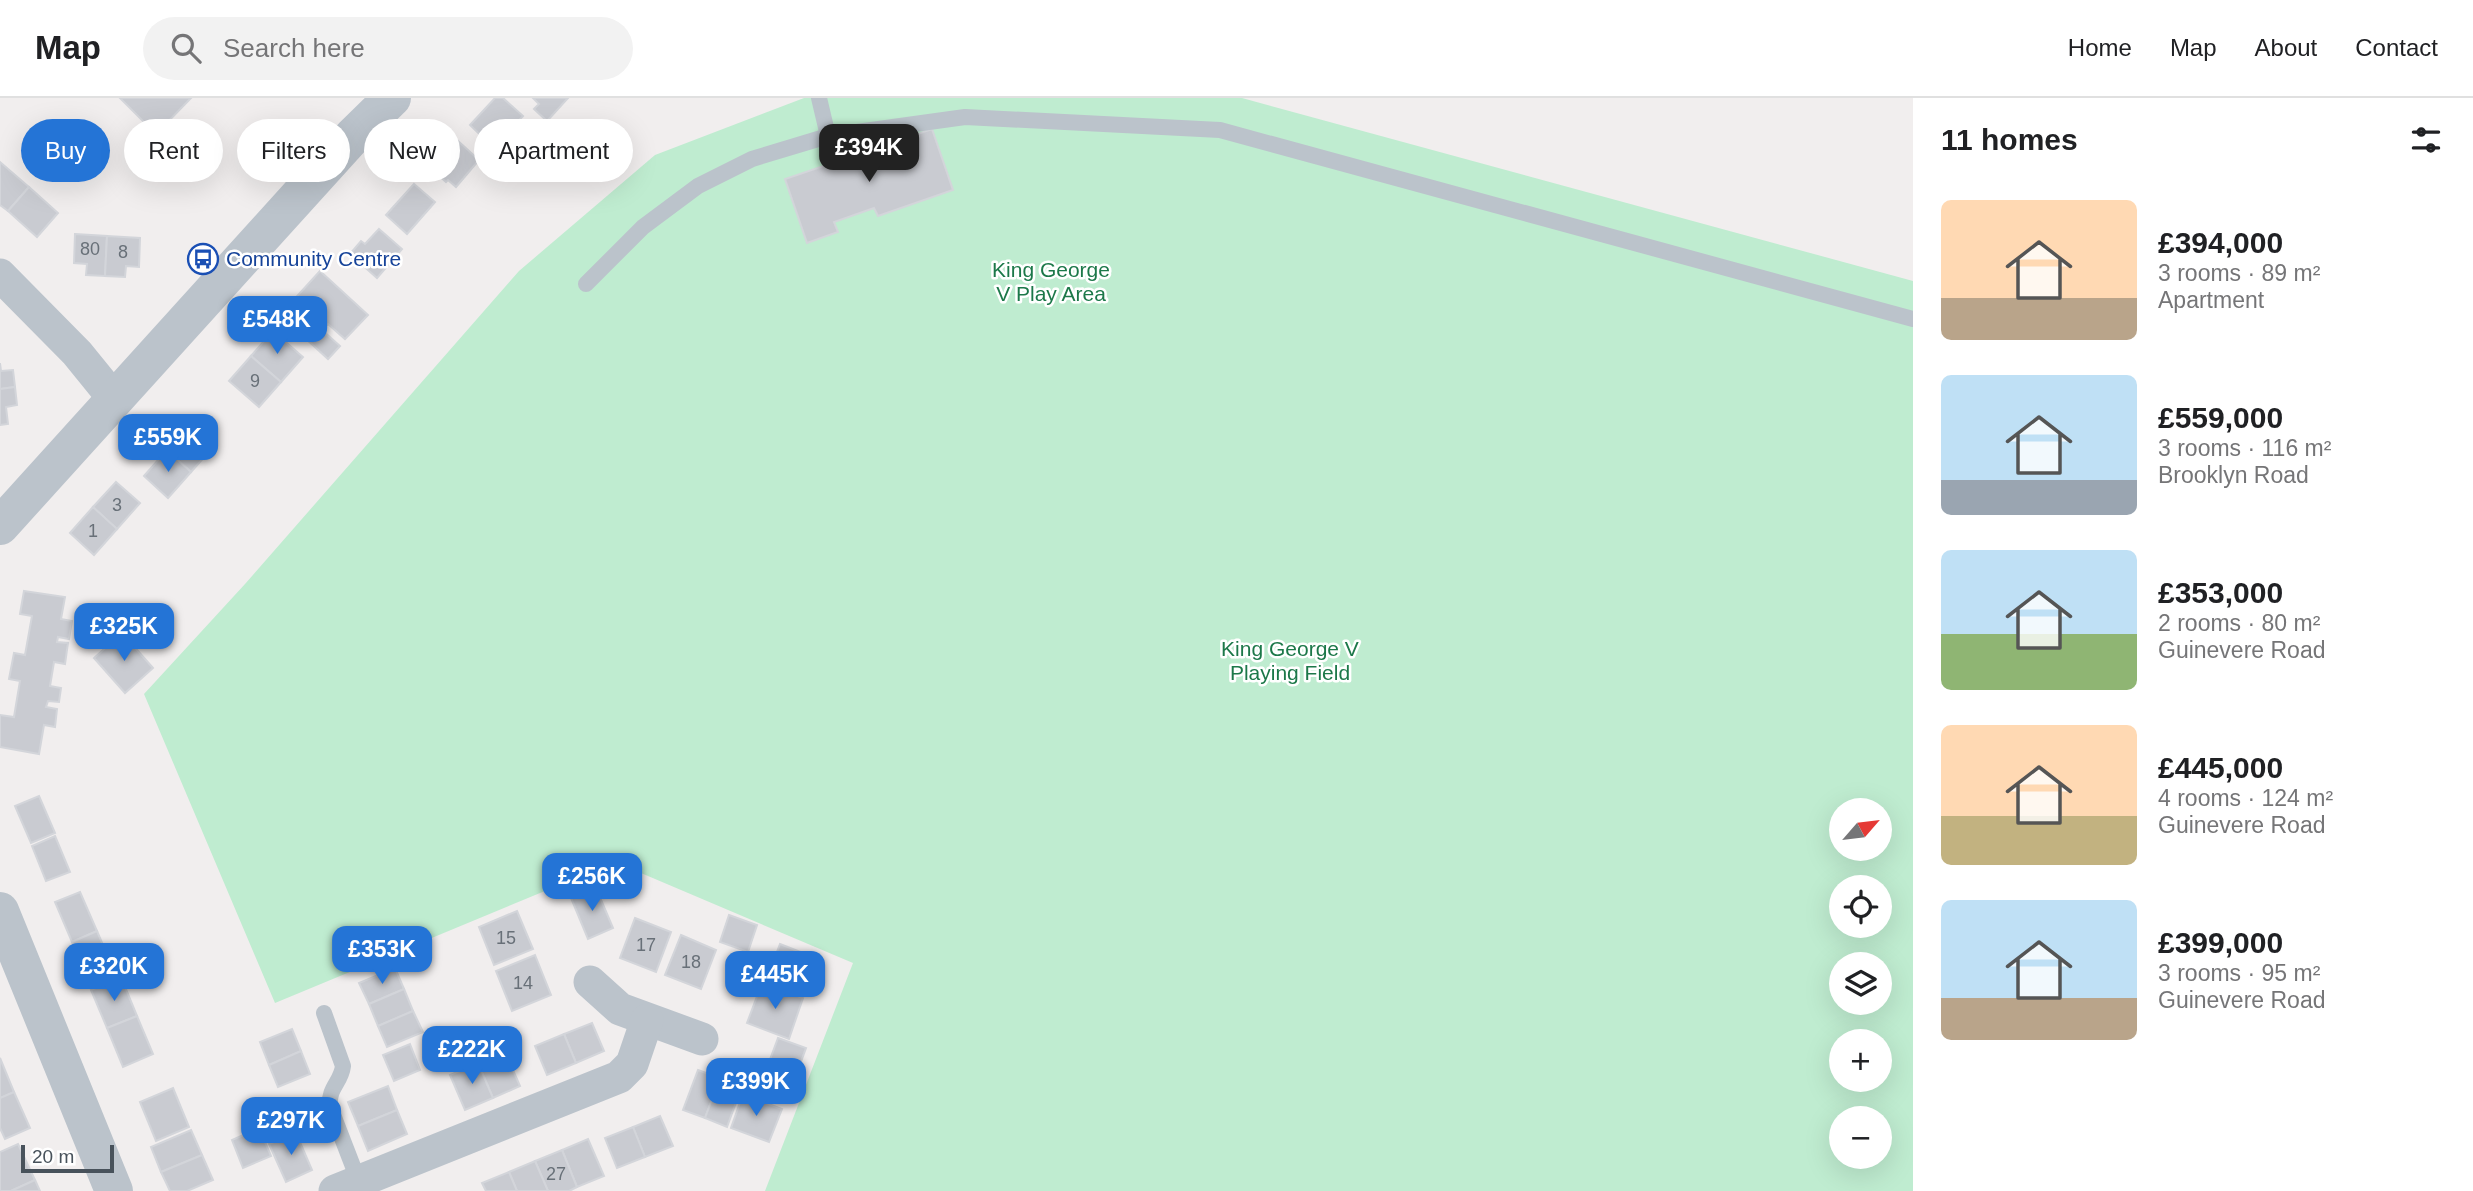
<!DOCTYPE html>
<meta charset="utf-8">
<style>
:root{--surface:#fff;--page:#f2f2f2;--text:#202124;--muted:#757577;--line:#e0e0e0;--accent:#2474d6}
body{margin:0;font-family:Helvetica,sans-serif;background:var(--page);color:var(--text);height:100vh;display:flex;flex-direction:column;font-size:26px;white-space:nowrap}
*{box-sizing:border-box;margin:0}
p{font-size:23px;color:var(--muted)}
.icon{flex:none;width:38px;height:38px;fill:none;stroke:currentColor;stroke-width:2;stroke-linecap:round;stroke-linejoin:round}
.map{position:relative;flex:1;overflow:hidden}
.side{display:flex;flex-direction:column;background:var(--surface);width:560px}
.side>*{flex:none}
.hud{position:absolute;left:21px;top:21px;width:665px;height:63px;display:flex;gap:14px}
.needle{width:46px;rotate:62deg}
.buttons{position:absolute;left:1829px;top:700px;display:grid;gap:14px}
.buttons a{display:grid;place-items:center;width:63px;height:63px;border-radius:50%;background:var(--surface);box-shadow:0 7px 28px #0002;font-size:35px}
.scale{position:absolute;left:21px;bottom:18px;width:93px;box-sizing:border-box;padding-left:7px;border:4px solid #48525b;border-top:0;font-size:19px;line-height:24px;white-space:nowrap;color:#48525b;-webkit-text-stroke:5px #fff;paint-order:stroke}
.price{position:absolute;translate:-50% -60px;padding:0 16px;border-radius:14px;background:var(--accent);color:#fff;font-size:23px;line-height:46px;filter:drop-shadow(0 2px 4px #0008)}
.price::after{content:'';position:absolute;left:50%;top:42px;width:21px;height:16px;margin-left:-10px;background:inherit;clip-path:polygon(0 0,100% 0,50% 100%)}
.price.selected{background:#222;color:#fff}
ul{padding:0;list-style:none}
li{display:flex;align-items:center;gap:21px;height:175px;padding:0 28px}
li span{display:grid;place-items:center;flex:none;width:196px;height:140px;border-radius:10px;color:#555}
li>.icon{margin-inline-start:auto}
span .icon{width:84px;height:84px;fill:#fffc;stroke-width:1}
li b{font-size:30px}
h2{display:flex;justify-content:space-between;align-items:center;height:84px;padding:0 28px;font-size:30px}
.pill{padding:0 24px;border-radius:32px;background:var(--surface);box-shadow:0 7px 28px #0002;font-size:24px;line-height:63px}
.pill.selected{background:var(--accent);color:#fff}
header{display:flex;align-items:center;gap:42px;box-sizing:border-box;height:98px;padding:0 35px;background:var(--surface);border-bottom:2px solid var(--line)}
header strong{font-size:33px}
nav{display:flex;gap:38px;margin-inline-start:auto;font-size:24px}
.search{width:490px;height:63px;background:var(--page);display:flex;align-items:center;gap:18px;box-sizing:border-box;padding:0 24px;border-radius:38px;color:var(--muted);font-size:26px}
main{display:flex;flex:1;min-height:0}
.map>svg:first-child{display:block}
.green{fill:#bfecd0;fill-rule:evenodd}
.building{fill:#c9cbd1;stroke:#d3d5da;stroke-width:2}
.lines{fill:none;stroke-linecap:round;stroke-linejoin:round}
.service{stroke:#bbc3cb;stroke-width:16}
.minor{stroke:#bbc3cb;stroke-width:33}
.tertiary{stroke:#bbc3cb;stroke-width:38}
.labels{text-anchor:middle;stroke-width:5;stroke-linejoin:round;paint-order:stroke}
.number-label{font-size:18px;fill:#687078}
.transit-label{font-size:21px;fill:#164399;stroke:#fff;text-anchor:start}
.park-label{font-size:21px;fill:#1c7849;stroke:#fff}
</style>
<header>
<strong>Map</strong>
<div class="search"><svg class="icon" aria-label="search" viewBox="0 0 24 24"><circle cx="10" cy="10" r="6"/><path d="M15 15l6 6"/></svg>Search here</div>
<nav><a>Home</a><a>Map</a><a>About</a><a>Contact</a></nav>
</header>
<main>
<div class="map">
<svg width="1913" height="1093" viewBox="0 0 1913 1093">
<rect width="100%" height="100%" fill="#f1eeee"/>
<path class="green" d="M804 0H1242L1913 183V1093H765L853 865 615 764 275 905 144 596 245 486 519 173 655 57ZM1841 712H1880V751H1841ZM1841 789H1880V828H1841ZM1841 866H1880V905H1841ZM1841 943H1880V982H1841ZM1841 1020H1880V1059H1841Z"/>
<g class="building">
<path d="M120 0H191L156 36Z"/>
<path d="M495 0H503L523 18 494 50 470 27Z"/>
<path d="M533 0H568L547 23 534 11 539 6Z"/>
<path d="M932 31 953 92 878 118 874 110 834 124 838 134 807 145 785 81Z"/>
<path d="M446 32 479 62 456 89 448 82 446 84 431 70 433 68 422 59Z"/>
<path d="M0 64 29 89 8 113 0 107Z"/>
<path d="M414 86 435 104 407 136 386 117Z"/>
<path d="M29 89 58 115 37 139 8 113Z"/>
<path d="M379 131 402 151 377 180 350 156 361 143 365 146Z"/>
<path d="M75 136 107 138 105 178 86 177 87 166 74 165Z"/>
<path d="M107 138 140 140 139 169 126 168 125 179 105 178Z"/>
<path d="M320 173 368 217 345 241 328 226 322 232 340 248 328 261 280 217Z"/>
<path d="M273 233 303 259 281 284 251 258Z"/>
<path d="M251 258 281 284 259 309 229 283Z"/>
<path d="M0 265 1 273 13 272 15 289 0 291Z"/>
<path d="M15 289 17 307 6 309 8 326 0 327V291Z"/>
<path d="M191 326 214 348 191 374 167 352Z"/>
<path d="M167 352 191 374 168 400 144 378Z"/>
<path d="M116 384 140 405 117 431 93 409Z"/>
<path d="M93 409 117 431 94 457 70 435Z"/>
<path d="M24 493 65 499 61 521 72 523 69 541 58 539 57 544 68 545 65 566 54 564 50 588 61 590 59 604 48 603 46 609 57 611 55 629 44 627 39 656 0 649V617L14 619 20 583 9 581 14 555 25 557 32 518 20 516Z"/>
<path d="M122 535 153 570 125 595 94 560Z"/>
<path d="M39 698 55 735 31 745 15 708Z"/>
<path d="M55 738 70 774 46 783 32 748Z"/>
<path d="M596 790 613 830 588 841 571 800Z"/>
<path d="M80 794 97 833 72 844 55 804Z"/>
<path d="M517 813 533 851 494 867 479 829Z"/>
<path d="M729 817 757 827 748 854 720 844Z"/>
<path d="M635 820 671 834 656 874 620 860Z"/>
<path d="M97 833 114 873 89 884 72 844Z"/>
<path d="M681 837 716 852 701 891 665 877Z"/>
<path d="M780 846 811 858 796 897 765 885Z"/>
<path d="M535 857 551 897 512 913 496 873Z"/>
<path d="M395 870 404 891 369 906 359 885Z"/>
<path d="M121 879 137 918 107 930 91 892Z"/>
<path d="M762 885 803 900 789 941 747 925Z"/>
<path d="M404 891 413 913 378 928 369 906Z"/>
<path d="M413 913 423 934 387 949 378 928Z"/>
<path d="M137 918 153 956 123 969 107 930Z"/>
<path d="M592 925 604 953 576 965 564 936Z"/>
<path d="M292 931 301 953 269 967 260 944Z"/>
<path d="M564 936 576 965 547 977 535 948Z"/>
<path d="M778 940 806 950 796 977 768 967Z"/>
<path d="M410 946 420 972 394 983 383 957Z"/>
<path d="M301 953 310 976 278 989 269 967Z"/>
<path d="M505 954 520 988 493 1000 478 965Z"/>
<path d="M0 960 14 994 0 1000Z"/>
<path d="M478 965 493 1000 465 1012 450 977Z"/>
<path d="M698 972 720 980 705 1020 683 1012Z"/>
<path d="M720 980 742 988 727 1029 705 1020Z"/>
<path d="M388 988 397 1012 358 1028 348 1004Z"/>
<path d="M173 990 189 1029 156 1043 140 1004Z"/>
<path d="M14 994 30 1030 5 1041 0 1030V1000Z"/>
<path d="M743 996 782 1011 769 1044 731 1030Z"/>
<path d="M397 1012 407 1036 368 1053 358 1028Z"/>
<path d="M660 1018 673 1048 645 1059 633 1029Z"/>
<path d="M633 1029 645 1059 617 1070 605 1040Z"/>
<path d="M259 1030 271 1058 243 1070 232 1042Z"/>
<path d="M191 1032 202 1057 161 1074 151 1049Z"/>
<path d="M296 1035 312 1072 286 1084 269 1046Z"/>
<path d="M588 1041 604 1078 577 1089 562 1052Z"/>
<path d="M18 1046 35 1082 11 1093H0V1054Z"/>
<path d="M562 1052 577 1089 569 1093H548L535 1063Z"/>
<path d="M202 1057 213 1082 187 1093H170L161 1074Z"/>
<path d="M535 1063 548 1093H517L509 1074Z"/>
<path d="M509 1074 517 1093H486L482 1085Z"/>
<path d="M35 1082 40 1093H11Z"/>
</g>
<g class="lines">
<g class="service">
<path d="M819 0 828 38"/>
<path d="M586 186 643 129 698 88 752 61 828 38 965 19 1220 32 1913 221"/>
<path d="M324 915 343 968C341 985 328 989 330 1009L359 1084"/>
</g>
<g class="minor">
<path d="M0 177 77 255 116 303"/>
<path d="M590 884 620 911 702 941"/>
<path d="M335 1093 619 979 632 966 647 922"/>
</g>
<g class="tertiary">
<path d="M0 428 354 37 392 0"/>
<path d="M0 813 114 1093"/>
</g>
</g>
<defs>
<g id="bus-ring" transform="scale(1.575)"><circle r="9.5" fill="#fff" stroke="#1a4fb4" stroke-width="1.5"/><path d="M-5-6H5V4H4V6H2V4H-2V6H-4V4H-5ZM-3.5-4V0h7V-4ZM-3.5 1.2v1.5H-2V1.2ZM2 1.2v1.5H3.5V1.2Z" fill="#1a4fb4"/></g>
</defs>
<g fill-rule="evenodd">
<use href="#bus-ring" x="203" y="161"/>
</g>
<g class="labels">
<g class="number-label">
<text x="90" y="157">80</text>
<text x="123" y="160">8</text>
<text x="255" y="289">9</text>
<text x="117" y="413">3</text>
<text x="93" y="439">1</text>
<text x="506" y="846">15</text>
<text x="646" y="853">17</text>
<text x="691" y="870">18</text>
<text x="523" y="891">14</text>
<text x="556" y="1082">27</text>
</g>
<g class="transit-label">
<text x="226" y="168">Community Centre</text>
</g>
<g class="park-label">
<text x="1051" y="179">King George<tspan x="1051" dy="24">V Play Area</tspan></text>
<text x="1290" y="558">King George V<tspan x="1290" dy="24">Playing Field</tspan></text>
</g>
</g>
</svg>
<div class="buttons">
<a><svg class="needle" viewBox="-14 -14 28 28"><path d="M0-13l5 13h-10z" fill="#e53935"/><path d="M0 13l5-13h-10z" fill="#757577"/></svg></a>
<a><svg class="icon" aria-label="locate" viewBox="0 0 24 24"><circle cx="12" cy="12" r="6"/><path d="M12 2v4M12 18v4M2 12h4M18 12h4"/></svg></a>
<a><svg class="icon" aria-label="layers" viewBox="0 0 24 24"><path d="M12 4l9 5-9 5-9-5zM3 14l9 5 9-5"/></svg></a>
<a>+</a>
<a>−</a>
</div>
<div class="scale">20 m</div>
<b class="price selected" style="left:869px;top:86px">£394K</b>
<b class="price" style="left:277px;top:258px">£548K</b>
<b class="price" style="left:168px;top:376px">£559K</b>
<b class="price" style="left:124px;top:565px">£325K</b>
<b class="price" style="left:592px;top:815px">£256K</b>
<b class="price" style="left:382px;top:888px">£353K</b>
<b class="price" style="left:114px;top:905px">£320K</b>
<b class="price" style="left:775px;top:913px">£445K</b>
<b class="price" style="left:472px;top:988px">£222K</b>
<b class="price" style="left:756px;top:1020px">£399K</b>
<b class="price" style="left:291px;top:1059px">£297K</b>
<div class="hud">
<a class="pill selected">Buy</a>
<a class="pill">Rent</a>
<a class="pill">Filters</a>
<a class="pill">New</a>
<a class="pill">Apartment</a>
</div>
</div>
<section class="side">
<h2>11 homes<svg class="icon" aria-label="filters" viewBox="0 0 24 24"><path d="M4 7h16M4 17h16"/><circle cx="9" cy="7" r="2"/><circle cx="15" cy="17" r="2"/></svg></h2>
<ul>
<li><span style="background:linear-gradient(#ffd9b3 70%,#b9a48a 0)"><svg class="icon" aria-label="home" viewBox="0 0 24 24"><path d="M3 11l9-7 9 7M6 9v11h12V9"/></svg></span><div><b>£394,000</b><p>3 rooms · 89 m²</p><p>Apartment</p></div></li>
<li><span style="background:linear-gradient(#bfe0f5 75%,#9aa5b1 0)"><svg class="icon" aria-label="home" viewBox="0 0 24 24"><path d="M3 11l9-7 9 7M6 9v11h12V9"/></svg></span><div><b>£559,000</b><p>3 rooms · 116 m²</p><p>Brooklyn Road</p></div></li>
<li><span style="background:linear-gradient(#bfe0f5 60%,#8fb573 0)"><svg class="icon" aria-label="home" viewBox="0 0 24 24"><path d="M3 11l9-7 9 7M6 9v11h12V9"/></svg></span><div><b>£353,000</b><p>2 rooms · 80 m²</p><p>Guinevere Road</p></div></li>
<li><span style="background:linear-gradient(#ffd9b3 65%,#c2b280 0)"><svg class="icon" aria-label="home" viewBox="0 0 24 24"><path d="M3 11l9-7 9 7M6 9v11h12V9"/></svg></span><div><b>£445,000</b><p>4 rooms · 124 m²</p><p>Guinevere Road</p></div></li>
<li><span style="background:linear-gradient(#bfe0f5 70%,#b9a48a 0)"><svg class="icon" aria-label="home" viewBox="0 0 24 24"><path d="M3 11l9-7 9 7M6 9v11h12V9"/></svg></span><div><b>£399,000</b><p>3 rooms · 95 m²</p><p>Guinevere Road</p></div></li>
</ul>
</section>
</main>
